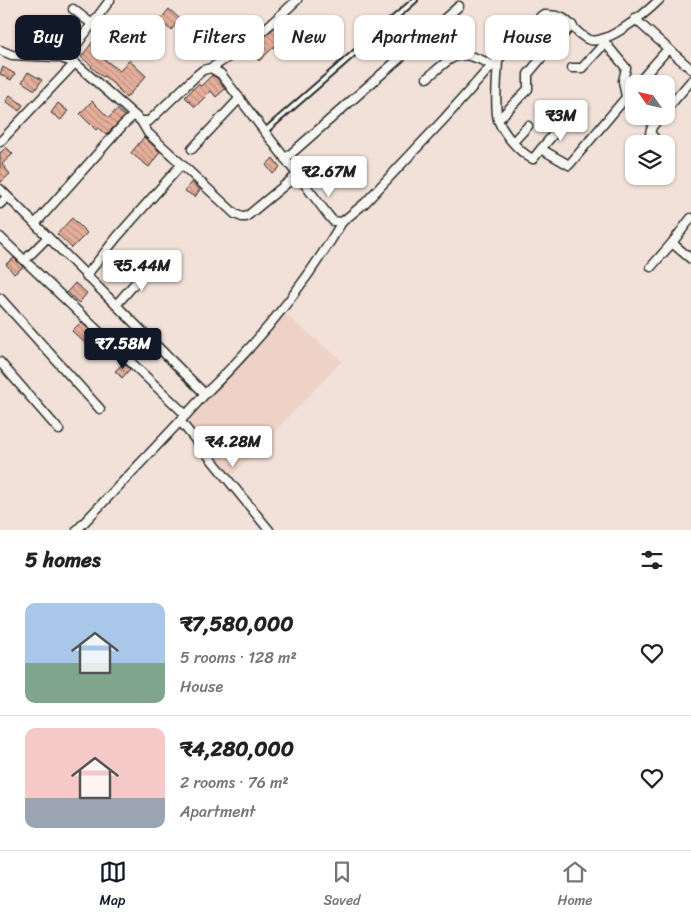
<!DOCTYPE html>
<meta charset="utf-8">
<style>
:root{--surface:#fff;--page:#f2f2f2;--text:#222;--muted:#767676;--line:#e0e0e0;--accent:#111827}
body{margin:0;font-family:Sriracha,sans-serif;background:var(--page);color:var(--text);height:100vh;display:flex;flex-direction:column;font-size:19px;white-space:nowrap}
*{box-sizing:border-box;margin:0}
p{font-size:16px;color:var(--muted)}
.icon{flex:none;width:28px;height:28px;fill:none;stroke:currentColor;stroke-width:2;stroke-linecap:round;stroke-linejoin:round}
.map{position:relative;height:530px;overflow:hidden}
.details{display:flex;flex-direction:column;background:var(--surface);flex:1}
.details>*{flex:none}
.guide{position:absolute;left:15px;top:15px;width:661px;height:45px;display:flex;gap:10px}
.needle{width:32px;rotate:304deg}
.controls{position:absolute;left:625px;top:75px;display:grid;gap:10px}
.controls a{display:grid;place-items:center;width:50px;height:50px;border-radius:10px;background:var(--surface);box-shadow:0 1px 4px #0004;font-size:25px}
.price{position:absolute;translate:-50% -42px;padding:0 11px;border-radius:5px;background:#fff;color:#222;font-size:16px;line-height:32px;filter:drop-shadow(0 1px 2px #0008)}
.price::after{content:'';position:absolute;left:50%;top:30px;width:15px;height:11px;margin-left:-8px;background:inherit;clip-path:polygon(0 0,100% 0,50% 100%)}
.price.on{background:var(--accent);color:#fff}
ul{padding:0;list-style:none}
li{display:flex;align-items:center;gap:15px;height:125px;padding:0 25px}
li+li{border-top:1px solid var(--line)}
li span{display:grid;place-items:center;flex:none;width:140px;height:100px;border-radius:10px;color:#555}
li>.icon{margin-inline-start:auto}
span .icon{width:60px;height:60px;fill:#fffc;stroke-width:1}
li b{font-size:21px}
h2{display:flex;justify-content:space-between;align-items:center;height:60px;padding:0 25px;font-size:21px}
.chip{padding:0 18px;border-radius:10px;background:var(--surface);box-shadow:0 1px 4px #0004;font-size:18px;line-height:45px}
.chip.on{background:var(--accent);color:#fff}
.menu{display:flex;justify-content:space-around;align-items:center;height:70px;border-top:1px solid var(--line);background:var(--surface);font-size:14px;color:var(--muted)}
.menu a{display:grid;justify-items:center;gap:2px}
.menu .on{color:var(--accent)}
.map>svg:first-child{display:block}
.built{fill:#eed2c6}
.building{fill:url(#building-back-hatch);stroke:#2b2b2b}
.lines{fill:none;stroke-linecap:round;stroke-linejoin:round}
.lane-casing{stroke:#2b2b2b;stroke-width:8}
.street-casing{stroke:#2b2b2b;stroke-width:11}
.lane{stroke:#f6f6f2;stroke-width:4}
.street{stroke:#f6f6f2;stroke-width:8}
</style>
<div class="map">
<svg width="691" height="530" viewBox="0 0 691 530">
<defs>
<pattern id="building-back-hatch" width="6" height="6" patternUnits="userSpaceOnUse" patternTransform="scale(1.25)"><rect width="6" height="6" fill="#e6af9b"/><path d="M-1 5l2 2M0 0l6 6M5-1l2 2" fill="none" stroke="#bb8f7f"/></pattern>
</defs>
<rect width="100%" height="100%" fill="#f1e1d8"/>
<filter id="ink" filterUnits="userSpaceOnUse"><feTurbulence type="fractalNoise" baseFrequency=".02" numOctaves="2"/><feDisplacementMap in="SourceGraphic" scale="10" xChannelSelector="R" yChannelSelector="G"/><feConvolveMatrix kernelMatrix="1 2 1 2 8 2 1 2 1" color-interpolation-filters="sRGB"/></filter>
<g filter="url(#ink)">
<path class="built" d="M285 314 342 361 230 478 187 422Z"/>
<g class="building">
<path d="M169 9 180 19 171 30 159 21Z"/>
<path d="M286 18 294 28 259 61 249 49Z"/>
<path d="M243 28 249 35 221 55 218 52Z"/>
<path d="M102 30 110 37 97 54 120 71 129 60 146 76 126 98 118 90 119 89 104 76 103 77 91 67 92 66 81 57Z"/>
<path d="M3 67 15 74 11 80 0 74Z"/>
<path d="M28 72 42 80 35 90 22 82Z"/>
<path d="M212 75 217 78 225 89 216 97 211 91 195 107 185 97 198 84 201 86Z"/>
<path d="M10 95 23 105 19 111 6 101Z"/>
<path d="M92 101 109 118 117 109 125 116 106 135 98 128 96 130 80 114Z"/>
<path d="M58 103 68 111 61 120 51 113Z"/>
<path d="M144 137 160 152 149 167 131 153Z"/>
<path d="M6 147 13 154 2 164 10 174 0 183V153Z"/>
<path d="M273 158 280 167 273 174 266 165Z"/>
<path d="M191 182 200 189 195 197 185 191Z"/>
<path d="M72 218 87 233 72 248 57 234Z"/>
<path d="M14 258 23 267 14 274 6 264Z"/>
<path d="M75 283 87 293 79 303 67 292Z"/>
<path d="M81 322 97 337 88 346 72 331Z"/>
<path d="M124 363 130 369 122 378 115 371Z"/>
</g>
<g class="lines">
<g class="lane-casing">
<path id="lane" d="M264 132 415 0"/>
</g>
<g class="street-casing">
<g id="street">
<path d="M73 9 92 24"/>
<path d="M635 19 691 69"/>
<path d="M602 39 626 68 623 81 626 97"/>
<path d="M0 50 12 55 58 57 75 63 141 121H149L197 75 203 70 211 68 221 74 328 215 333 221 342 222 365 203 445 118 484 74 542 15C573 14 566 27 587 39 604 48 647 12 659 0"/>
<path d="M66 59 110 0"/>
<path d="M498 61C497 79 495 98 497 115 499 130 520 153 533 159L541 149 569 165 634 88"/>
<path d="M211 68C243 50 270 25 297 0"/>
<path d="M572 68H582L605 43"/>
<path d="M427 78C455 55 457 47 492 65"/>
<path d="M637 84 668 49"/>
<path d="M666 110 691 81"/>
<path d="M498 120 528 89V74L544 55 572 25"/>
<path d="M141 121 148 133 235 214 242 217H246L297 175"/>
<path d="M0 142 75 63"/>
<path d="M513 142 528 126"/>
<path d="M660 144 650 133 652 127 661 116"/>
<path d="M192 149 240 98"/>
<path d="M541 149 564 122"/>
<path d="M285 159 459 6"/>
<path d="M0 189 205 394C258 343 305 285 342 222"/>
<path d="M0 204 7 197"/>
<path d="M691 218 672 243 691 259"/>
<path d="M35 224 123 125 134 115"/>
<path d="M0 237 186 415 205 394"/>
<path d="M25 260 48 237"/>
<path d="M651 267 672 243"/>
<path d="M86 276 117 237 181 165"/>
<path d="M0 298 100 409"/>
<path d="M116 305 152 264"/>
<path d="M0 362 59 430"/>
<path d="M180 421 269 530"/>
<path d="M77 530 186 415"/>
</g>
</g>
<use href="#lane" class="lane"/>
<use href="#street" class="street"/>
</g>
</g>
</svg>
<div class="controls">
<a><svg class="needle" viewBox="-14 -14 28 28"><path d="M0-13l5 13h-10z" fill="#e53935"/><path d="M0 13l5-13h-10z" fill="#767676"/></svg></a>
<a><svg class="icon" aria-label="layers" viewBox="0 0 24 24"><path d="M12 4l9 5-9 5-9-5zM3 14l9 5 9-5"/></svg></a>
</div>
<b class="price" style="left:561px;top:142px">₹3M</b>
<b class="price" style="left:329px;top:198px">₹2.67M</b>
<b class="price" style="left:142px;top:292px">₹5.44M</b>
<b class="price on" style="left:123px;top:370px">₹7.58M</b>
<b class="price" style="left:233px;top:468px">₹4.28M</b>
<div class="guide">
<a class="chip on">Buy</a>
<a class="chip">Rent</a>
<a class="chip">Filters</a>
<a class="chip">New</a>
<a class="chip">Apartment</a>
<a class="chip">House</a>
</div>
</div>
<section class="details">
<h2>5 homes<svg class="icon" aria-label="filters" viewBox="0 0 24 24"><path d="M4 7h16M4 17h16"/><circle cx="9" cy="7" r="2"/><circle cx="15" cy="17" r="2"/></svg></h2>
<ul>
<li><span style="background:linear-gradient(#a9c7e8 60%,#7fa58c 0)"><svg class="icon" aria-label="home" viewBox="0 0 24 24"><path d="M3 11l9-7 9 7M6 9v11h12V9"/></svg></span><div><b>₹7,580,000</b><p>5 rooms · 128 m²</p><p>House</p></div><svg class="icon" aria-label="heart" viewBox="0 0 24 24"><path d="M12 20l-8-8c-3-5 5-10 8-4 3-6 11-1 8 4z"/></svg></li>
<li><span style="background:linear-gradient(#f6c9c9 70%,#9aa5b1 0)"><svg class="icon" aria-label="home" viewBox="0 0 24 24"><path d="M3 11l9-7 9 7M6 9v11h12V9"/></svg></span><div><b>₹4,280,000</b><p>2 rooms · 76 m²</p><p>Apartment</p></div><svg class="icon" aria-label="heart" viewBox="0 0 24 24"><path d="M12 20l-8-8c-3-5 5-10 8-4 3-6 11-1 8 4z"/></svg></li>
</ul>
</section>
<nav class="menu">
<a class="on"><svg class="icon" aria-label="map" viewBox="0 0 24 24"><path d="M3 6l6-2 6 2 6-2v14l-6 2-6-2-6 2zM9 4v14M15 6v14"/></svg>Map</a>
<a><svg class="icon" aria-label="saved" viewBox="0 0 24 24"><path d="M7 4h10v16l-5-4-5 4z"/></svg>Saved</a>
<a><svg class="icon" aria-label="home" viewBox="0 0 24 24"><path d="M3 11l9-7 9 7M6 9v11h12V9"/></svg>Home</a>
</nav>
